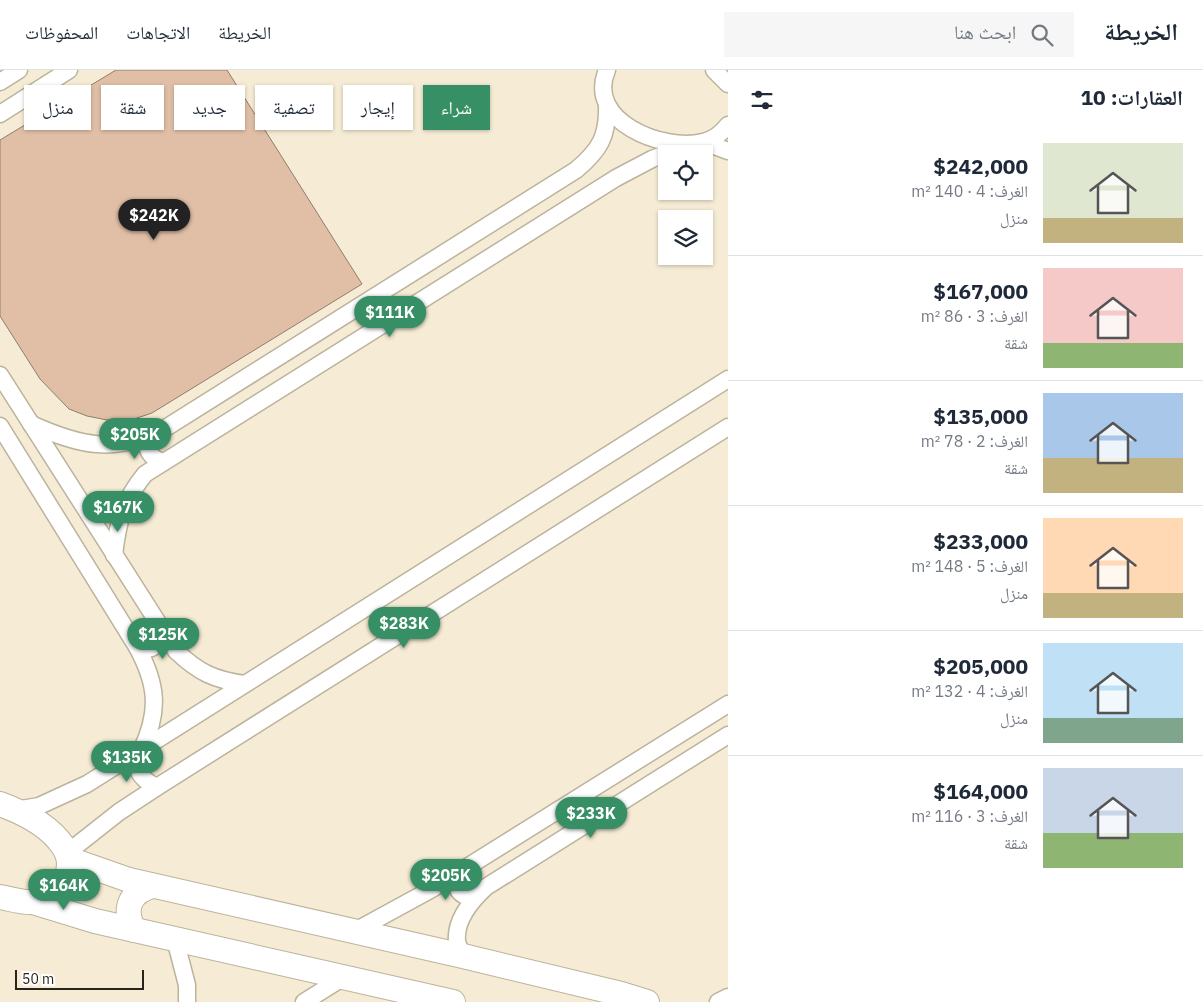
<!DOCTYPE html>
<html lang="ar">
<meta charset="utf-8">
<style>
:root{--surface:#fff;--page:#f6f6f7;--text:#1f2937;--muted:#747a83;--line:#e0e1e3;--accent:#378f65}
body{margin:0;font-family:"IBM Plex Sans","Noto Naskh Arabic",sans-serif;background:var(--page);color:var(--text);direction:rtl;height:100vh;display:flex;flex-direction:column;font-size:19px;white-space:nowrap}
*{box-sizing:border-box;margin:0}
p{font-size:16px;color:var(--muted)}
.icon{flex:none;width:28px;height:28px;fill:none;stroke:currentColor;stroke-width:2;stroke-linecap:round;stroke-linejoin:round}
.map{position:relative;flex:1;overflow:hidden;direction:ltr}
.drawer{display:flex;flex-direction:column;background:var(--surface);width:475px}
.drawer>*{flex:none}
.top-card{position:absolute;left:15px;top:15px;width:475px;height:45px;direction:rtl;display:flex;gap:10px}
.tools{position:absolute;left:658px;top:75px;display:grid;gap:10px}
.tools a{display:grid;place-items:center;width:55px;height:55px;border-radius:0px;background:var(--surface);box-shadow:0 1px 4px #0004;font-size:25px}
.scale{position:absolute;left:15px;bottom:12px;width:129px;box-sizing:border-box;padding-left:5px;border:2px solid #28241b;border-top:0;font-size:14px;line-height:18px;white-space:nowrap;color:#28241b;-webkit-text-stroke:4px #fff;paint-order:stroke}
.price{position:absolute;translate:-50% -42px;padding:0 11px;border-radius:18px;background:var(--accent);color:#fff;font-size:16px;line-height:32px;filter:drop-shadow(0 1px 2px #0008)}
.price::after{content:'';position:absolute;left:50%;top:30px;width:15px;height:11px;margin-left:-8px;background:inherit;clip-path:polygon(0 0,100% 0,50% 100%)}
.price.current{background:#222;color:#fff}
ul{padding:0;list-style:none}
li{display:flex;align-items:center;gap:15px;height:125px;padding:0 20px}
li+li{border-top:1px solid var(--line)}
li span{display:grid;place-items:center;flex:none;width:140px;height:100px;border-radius:0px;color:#555}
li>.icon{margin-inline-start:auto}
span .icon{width:60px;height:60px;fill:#fffc;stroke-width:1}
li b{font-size:21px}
h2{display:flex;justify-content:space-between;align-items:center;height:60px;padding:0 20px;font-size:21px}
.pill{padding:0 18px;border-radius:0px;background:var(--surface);box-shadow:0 1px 4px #0004;font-size:18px;line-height:45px}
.pill.current{background:var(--accent);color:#fff}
header{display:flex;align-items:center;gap:30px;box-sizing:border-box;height:70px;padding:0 25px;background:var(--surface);border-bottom:1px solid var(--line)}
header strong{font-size:24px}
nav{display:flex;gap:28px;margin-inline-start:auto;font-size:18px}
.search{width:350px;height:45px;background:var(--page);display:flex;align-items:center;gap:12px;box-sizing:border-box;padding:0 18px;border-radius:0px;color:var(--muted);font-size:19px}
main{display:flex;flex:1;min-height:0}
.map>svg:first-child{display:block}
.building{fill:#e0bfa6;stroke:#907c6d}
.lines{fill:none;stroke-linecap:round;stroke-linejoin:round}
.street-casing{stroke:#bcb39c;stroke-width:19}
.secondary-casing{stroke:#bcb39c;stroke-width:26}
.street{stroke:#fff;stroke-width:16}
.secondary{stroke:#fff;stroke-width:24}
</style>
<header>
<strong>الخريطة</strong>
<div class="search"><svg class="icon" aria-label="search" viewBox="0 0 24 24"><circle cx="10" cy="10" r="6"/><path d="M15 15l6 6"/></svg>ابحث هنا</div>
<nav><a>الخريطة</a><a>الاتجاهات</a><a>المحفوظات</a></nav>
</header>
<main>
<section class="drawer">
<h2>العقارات: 10<svg class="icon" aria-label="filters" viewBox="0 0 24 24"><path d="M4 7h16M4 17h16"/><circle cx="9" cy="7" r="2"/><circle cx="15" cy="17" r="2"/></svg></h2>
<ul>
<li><span style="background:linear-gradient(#dfe7d0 75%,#c2b280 0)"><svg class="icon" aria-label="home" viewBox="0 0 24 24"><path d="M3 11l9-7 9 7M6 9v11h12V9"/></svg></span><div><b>$242,000</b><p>الغرف: 4 · 140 m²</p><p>منزل</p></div></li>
<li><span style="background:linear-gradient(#f6c9c9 75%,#8fb573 0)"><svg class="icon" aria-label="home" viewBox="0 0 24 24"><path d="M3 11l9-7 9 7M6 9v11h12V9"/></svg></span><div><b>$167,000</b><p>الغرف: 3 · 86 m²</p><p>شقة</p></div></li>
<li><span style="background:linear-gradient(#a9c7e8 65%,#c2b280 0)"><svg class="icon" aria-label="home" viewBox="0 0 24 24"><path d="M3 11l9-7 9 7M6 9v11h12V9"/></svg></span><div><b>$135,000</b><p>الغرف: 2 · 78 m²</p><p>شقة</p></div></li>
<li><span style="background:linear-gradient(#ffd9b3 75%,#c2b280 0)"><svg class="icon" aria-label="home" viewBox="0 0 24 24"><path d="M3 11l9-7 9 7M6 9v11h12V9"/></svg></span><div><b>$233,000</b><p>الغرف: 5 · 148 m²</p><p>منزل</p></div></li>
<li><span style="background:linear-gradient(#bfe0f5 75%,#7fa58c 0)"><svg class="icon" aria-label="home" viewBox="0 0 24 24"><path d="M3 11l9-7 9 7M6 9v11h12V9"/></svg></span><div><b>$205,000</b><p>الغرف: 4 · 132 m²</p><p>منزل</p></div></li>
<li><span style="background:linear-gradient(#c9d6e8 65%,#8fb573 0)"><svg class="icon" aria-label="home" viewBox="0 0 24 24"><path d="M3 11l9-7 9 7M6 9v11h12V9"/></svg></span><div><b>$164,000</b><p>الغرف: 3 · 116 m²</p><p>شقة</p></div></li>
</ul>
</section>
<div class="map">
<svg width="728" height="932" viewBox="0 0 728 932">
<rect width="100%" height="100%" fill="#f6ecd5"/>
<path class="building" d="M116 0H227L362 214 152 343 131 350H107L87 346 69 339 40 309 0 246V70Z"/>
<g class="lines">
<g class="street-casing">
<g id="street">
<path d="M607 0C585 51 663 82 703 72 713 70 721 64 728 55"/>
<path d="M714 0 728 14"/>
<path d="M0 12 19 0"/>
<path d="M0 44 69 0"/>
<path d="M704 72 728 81"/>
<path d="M0 305 176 581C198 602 214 610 245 614"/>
<path d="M31 354C80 376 113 384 164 359L576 100C600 80 608 66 607 35"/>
<path d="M0 356 137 577C157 614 160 640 142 679"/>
<path d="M149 366C144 379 150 388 163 392"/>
<path d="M114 485C118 451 123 431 145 404L616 108 652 89 691 74"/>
<path d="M137 577C151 583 161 575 162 561"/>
<path d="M135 684C135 700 141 710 157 717"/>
<path d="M15 740 39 736 87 714 728 309"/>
<path d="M67 783 119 742 157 717 728 357"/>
<path d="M458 802C451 816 461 830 476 826"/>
<path d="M355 861 432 819 728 634"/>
<path d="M175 869 187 915V932"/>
<path d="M463 886C461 882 458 876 457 871 455 850 472 830 486 817L728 665"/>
<path d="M304 932 344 907"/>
<path d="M718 932 728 927"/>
</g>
</g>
<g class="secondary-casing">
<g id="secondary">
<path d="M0 734C22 742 49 755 63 776 79 799 60 830 34 832 23 833 11 829 0 827"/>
<path d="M69 789 129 810 463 886 621 924 647 932"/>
<path d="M33 832 95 851 453 932"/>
<path d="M134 860C123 839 129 823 152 816"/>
</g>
</g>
<use href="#street" class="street"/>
<use href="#secondary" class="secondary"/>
</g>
</svg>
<div class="tools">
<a><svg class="icon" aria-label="locate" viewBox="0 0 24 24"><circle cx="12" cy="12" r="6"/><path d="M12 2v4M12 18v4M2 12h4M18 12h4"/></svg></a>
<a><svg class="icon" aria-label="layers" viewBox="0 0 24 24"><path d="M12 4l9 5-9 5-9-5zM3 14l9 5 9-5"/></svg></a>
</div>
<div class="scale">50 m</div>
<b class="price current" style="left:154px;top:171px">$242K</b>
<b class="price" style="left:390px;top:268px">$111K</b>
<b class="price" style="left:135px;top:390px">$205K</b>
<b class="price" style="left:118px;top:463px">$167K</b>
<b class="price" style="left:404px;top:579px">$283K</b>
<b class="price" style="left:163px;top:590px">$125K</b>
<b class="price" style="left:127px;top:713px">$135K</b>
<b class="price" style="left:591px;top:769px">$233K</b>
<b class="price" style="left:446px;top:831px">$205K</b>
<b class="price" style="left:64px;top:841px">$164K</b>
<div class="top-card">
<a class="pill current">شراء</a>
<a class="pill">إيجار</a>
<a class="pill">تصفية</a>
<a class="pill">جديد</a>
<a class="pill">شقة</a>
<a class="pill">منزل</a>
</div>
</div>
</main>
